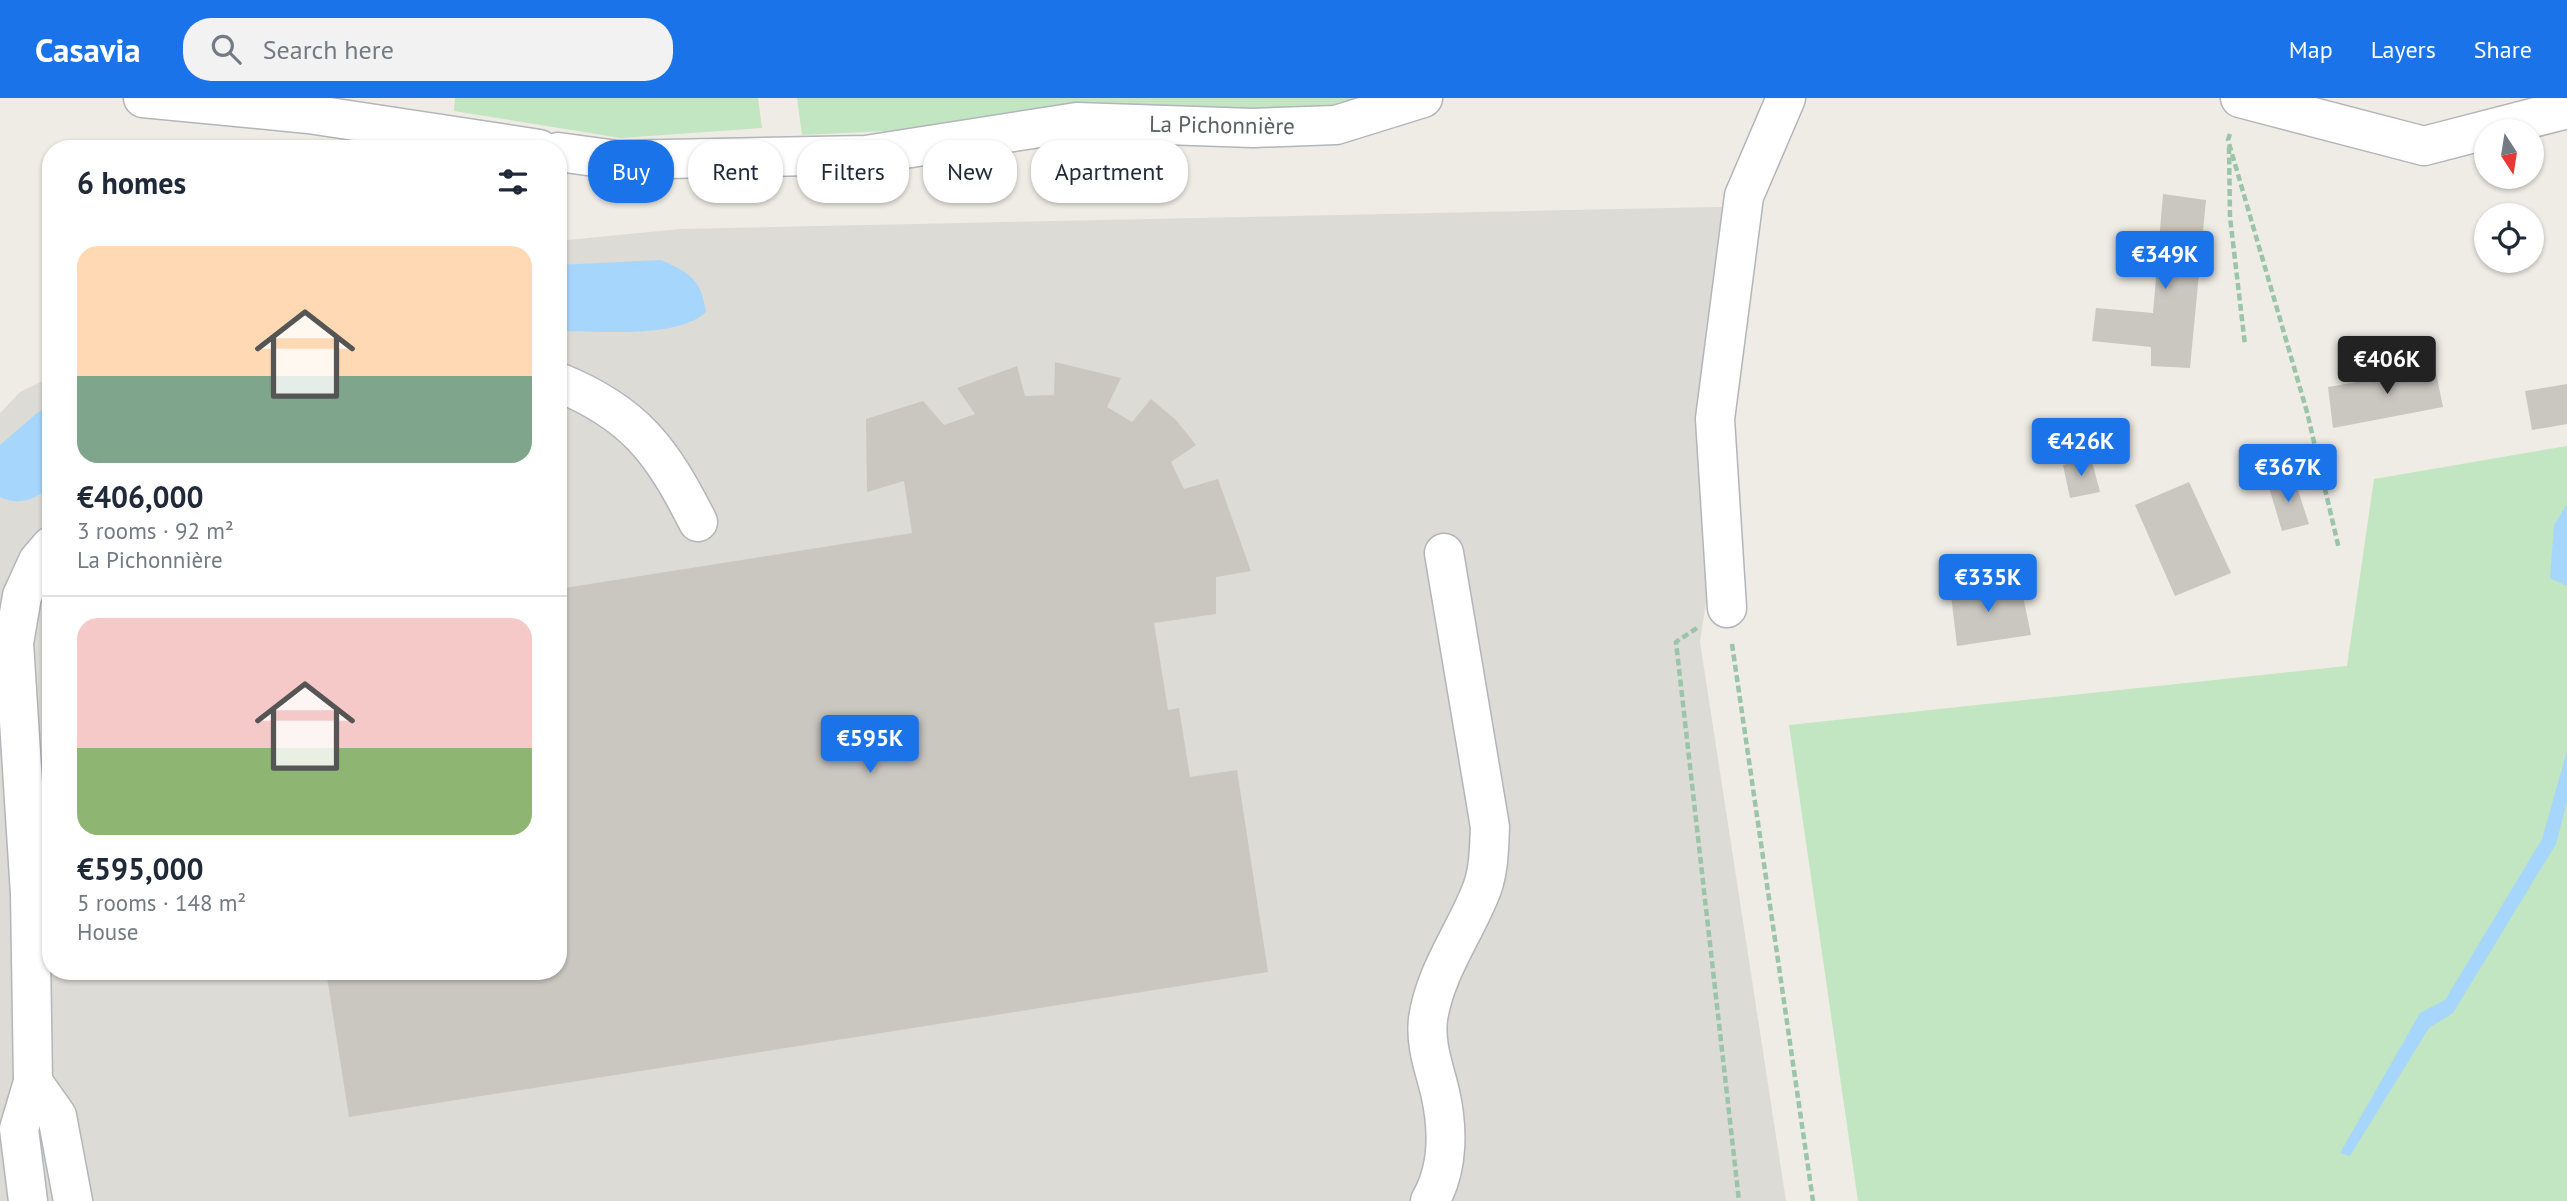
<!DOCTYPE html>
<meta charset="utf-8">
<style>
:root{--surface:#fff;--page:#f2f2f3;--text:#1f2937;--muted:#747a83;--line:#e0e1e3;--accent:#1a73e8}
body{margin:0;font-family:"PT Sans",sans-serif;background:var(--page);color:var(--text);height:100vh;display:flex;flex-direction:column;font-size:26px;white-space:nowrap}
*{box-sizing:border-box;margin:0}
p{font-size:23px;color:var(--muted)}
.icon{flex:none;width:38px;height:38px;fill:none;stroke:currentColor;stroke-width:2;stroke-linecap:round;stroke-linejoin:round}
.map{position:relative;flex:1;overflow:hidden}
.side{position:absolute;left:42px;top:42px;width:525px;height:840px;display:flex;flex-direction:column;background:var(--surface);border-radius:28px;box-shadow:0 2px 5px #0004}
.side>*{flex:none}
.hud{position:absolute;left:588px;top:42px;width:665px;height:63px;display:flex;gap:14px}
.needle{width:46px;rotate:168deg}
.tools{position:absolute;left:2474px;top:21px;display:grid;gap:14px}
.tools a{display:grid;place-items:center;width:70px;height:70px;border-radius:50%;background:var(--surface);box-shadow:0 2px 5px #0004;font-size:35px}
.price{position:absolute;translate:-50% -60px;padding:0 16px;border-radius:7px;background:var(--accent);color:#fff;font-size:23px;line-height:46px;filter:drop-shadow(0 2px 4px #0008)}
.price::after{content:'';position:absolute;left:50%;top:42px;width:21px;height:16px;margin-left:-10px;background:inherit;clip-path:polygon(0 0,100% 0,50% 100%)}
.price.current{background:#222;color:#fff}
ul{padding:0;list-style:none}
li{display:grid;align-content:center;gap:14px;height:371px;padding:0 35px}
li+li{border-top:2px solid var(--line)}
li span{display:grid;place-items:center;height:217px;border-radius:21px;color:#555}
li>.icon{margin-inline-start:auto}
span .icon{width:126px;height:126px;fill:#fffc;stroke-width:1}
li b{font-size:30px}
h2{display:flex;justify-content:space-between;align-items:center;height:84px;padding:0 35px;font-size:30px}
.chip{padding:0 24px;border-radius:28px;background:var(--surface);box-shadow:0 2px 5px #0004;font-size:24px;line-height:63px}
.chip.current{background:var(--accent);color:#fff}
header{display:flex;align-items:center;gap:42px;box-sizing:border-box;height:98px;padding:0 35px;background:var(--accent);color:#fff}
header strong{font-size:33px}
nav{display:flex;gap:38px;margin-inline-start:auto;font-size:24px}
.search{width:490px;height:63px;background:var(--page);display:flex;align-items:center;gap:18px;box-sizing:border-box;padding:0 24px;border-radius:28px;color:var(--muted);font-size:26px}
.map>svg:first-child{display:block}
.industrial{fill:#dddbd6}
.green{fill:#c2e5c2}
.water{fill:#a7d6fc}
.building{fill:#cac7c1}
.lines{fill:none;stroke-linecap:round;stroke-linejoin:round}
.minor-casing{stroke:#b2b5b9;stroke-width:41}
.path{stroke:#9bc5a8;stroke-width:4.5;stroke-dasharray:7 3.5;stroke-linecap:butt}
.minor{stroke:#fff;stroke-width:38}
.labels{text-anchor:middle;stroke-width:5;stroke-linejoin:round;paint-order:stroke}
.street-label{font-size:23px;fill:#5c6064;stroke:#fff}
</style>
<header>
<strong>Casavia</strong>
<div class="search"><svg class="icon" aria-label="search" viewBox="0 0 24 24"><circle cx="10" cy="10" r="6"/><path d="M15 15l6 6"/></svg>Search here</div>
<nav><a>Map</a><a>Layers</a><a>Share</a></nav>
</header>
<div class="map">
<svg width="2567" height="1103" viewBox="0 0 2567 1103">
<rect width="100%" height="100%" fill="#eeece4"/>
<path class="industrial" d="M1763 108 1700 544 1786 1103H0V315L20 294 51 279V873H558V143L680 131Z"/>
<g class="green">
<path d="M455 0H758L762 30 621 40 454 13Z"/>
<path d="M797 0H1423L1336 27 1077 24 802 37Z"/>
<path d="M2567 348V1103H1858L1789 627 2347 568 2374 381Z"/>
</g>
<g class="water">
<path d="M661 162C690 175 701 181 706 214 678 241 597 233 558 233V167Z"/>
<path d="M51 308V388C35 402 19 408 0 399V347L37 315Z"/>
<path d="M2567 406V488L2550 480 2554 427Z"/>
<path d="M2567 653V704L2556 746 2453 915 2429 930 2350 1058 2340 1055 2420 915 2445 902 2542 741Z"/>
</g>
<g class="building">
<path d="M2163 96 2206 102 2190 270 2151 268V249L2092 243 2096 210 2153 215Z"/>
<path d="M2433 260 2443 309 2333 330 2328 289 2409 275 2407 265Z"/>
<path d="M1055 264 1121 280 1107 309 1132 324 1151 301 1176 322 1196 347 1171 364 1184 391 1218 381 1251 473 1216 479V516L1154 525 1168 612 1179 610 1190 679 1237 672 1268 874 349 1019 326 873H558V491L912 435 904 383 867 394 866 321 923 303 944 327 975 316 957 290 1017 268 1025 298 1054 297Z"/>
<path d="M2567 286V326L2532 332 2525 293Z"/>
<path d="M2091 360 2100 394 2070 400 2063 367Z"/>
<path d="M2293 377 2309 426 2282 433 2268 386Z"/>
<path d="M2189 384 2231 475 2175 498 2135 407Z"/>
<path d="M1979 486V494L2021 488 2031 537 1957 548 1950 489Z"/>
</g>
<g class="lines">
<g class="minor-casing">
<g id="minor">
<path d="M143 0 309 16 539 51"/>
<path d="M2240 0 2424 48 2567 11"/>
<path d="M558 54 617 62 866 57 1077 24 1253 30 1336 27 1423 0"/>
<path d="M558 284C635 315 662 353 698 424"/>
<path d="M1727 510 1715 321 1744 98 1786 0"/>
<path d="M33 984 57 1018 73 1103"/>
<path d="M28 1103 19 1031 33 984 30 796 14 545 22 498 38 463 51 448"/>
<path d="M1430 1103C1449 1070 1448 1029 1440 994 1434 969 1425 947 1428 921 1435 875 1462 839 1479 798 1489 777 1489 752 1490 729L1444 455"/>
</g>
</g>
<g class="path">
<path d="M2230 36 2228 42 2307 314 2339 451"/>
<path d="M2229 49 2230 119 2245 247"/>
<path d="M1697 530 1676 544 1739 1103"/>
<path d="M1732 546 1813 1103"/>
</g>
<use href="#minor" class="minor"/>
</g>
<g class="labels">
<g class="street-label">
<text transform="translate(1222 27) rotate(1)" y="8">La Pichonnière</text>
</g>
</g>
</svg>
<div class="tools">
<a><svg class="needle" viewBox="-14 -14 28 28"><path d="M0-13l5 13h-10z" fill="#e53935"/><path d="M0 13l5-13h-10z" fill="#747a83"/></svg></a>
<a><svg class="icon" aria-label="locate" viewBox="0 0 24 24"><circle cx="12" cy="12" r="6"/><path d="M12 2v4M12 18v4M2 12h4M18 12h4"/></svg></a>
</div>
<b class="price" style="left:2165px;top:193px">€349K</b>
<b class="price current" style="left:2387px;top:298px">€406K</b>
<b class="price" style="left:2081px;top:380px">€426K</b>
<b class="price" style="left:2288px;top:406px">€367K</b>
<b class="price" style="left:1988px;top:516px">€335K</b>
<b class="price" style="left:870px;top:677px">€595K</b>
<div class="hud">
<a class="chip current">Buy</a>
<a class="chip">Rent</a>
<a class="chip">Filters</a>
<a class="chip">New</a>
<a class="chip">Apartment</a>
</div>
<section class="side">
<h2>6 homes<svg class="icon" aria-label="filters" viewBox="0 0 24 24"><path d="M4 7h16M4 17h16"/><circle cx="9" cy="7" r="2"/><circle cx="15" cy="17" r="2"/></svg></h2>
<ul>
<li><span style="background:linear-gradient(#ffd9b3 60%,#7fa58c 0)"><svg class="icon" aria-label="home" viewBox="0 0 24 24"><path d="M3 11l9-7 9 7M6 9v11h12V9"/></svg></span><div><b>€406,000</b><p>3 rooms · 92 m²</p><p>La Pichonnière</p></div></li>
<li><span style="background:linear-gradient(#f6c9c9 60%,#8fb573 0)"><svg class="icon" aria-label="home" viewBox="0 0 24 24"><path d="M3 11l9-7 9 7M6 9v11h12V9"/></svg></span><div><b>€595,000</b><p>5 rooms · 148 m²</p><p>House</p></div></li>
</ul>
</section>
</div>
